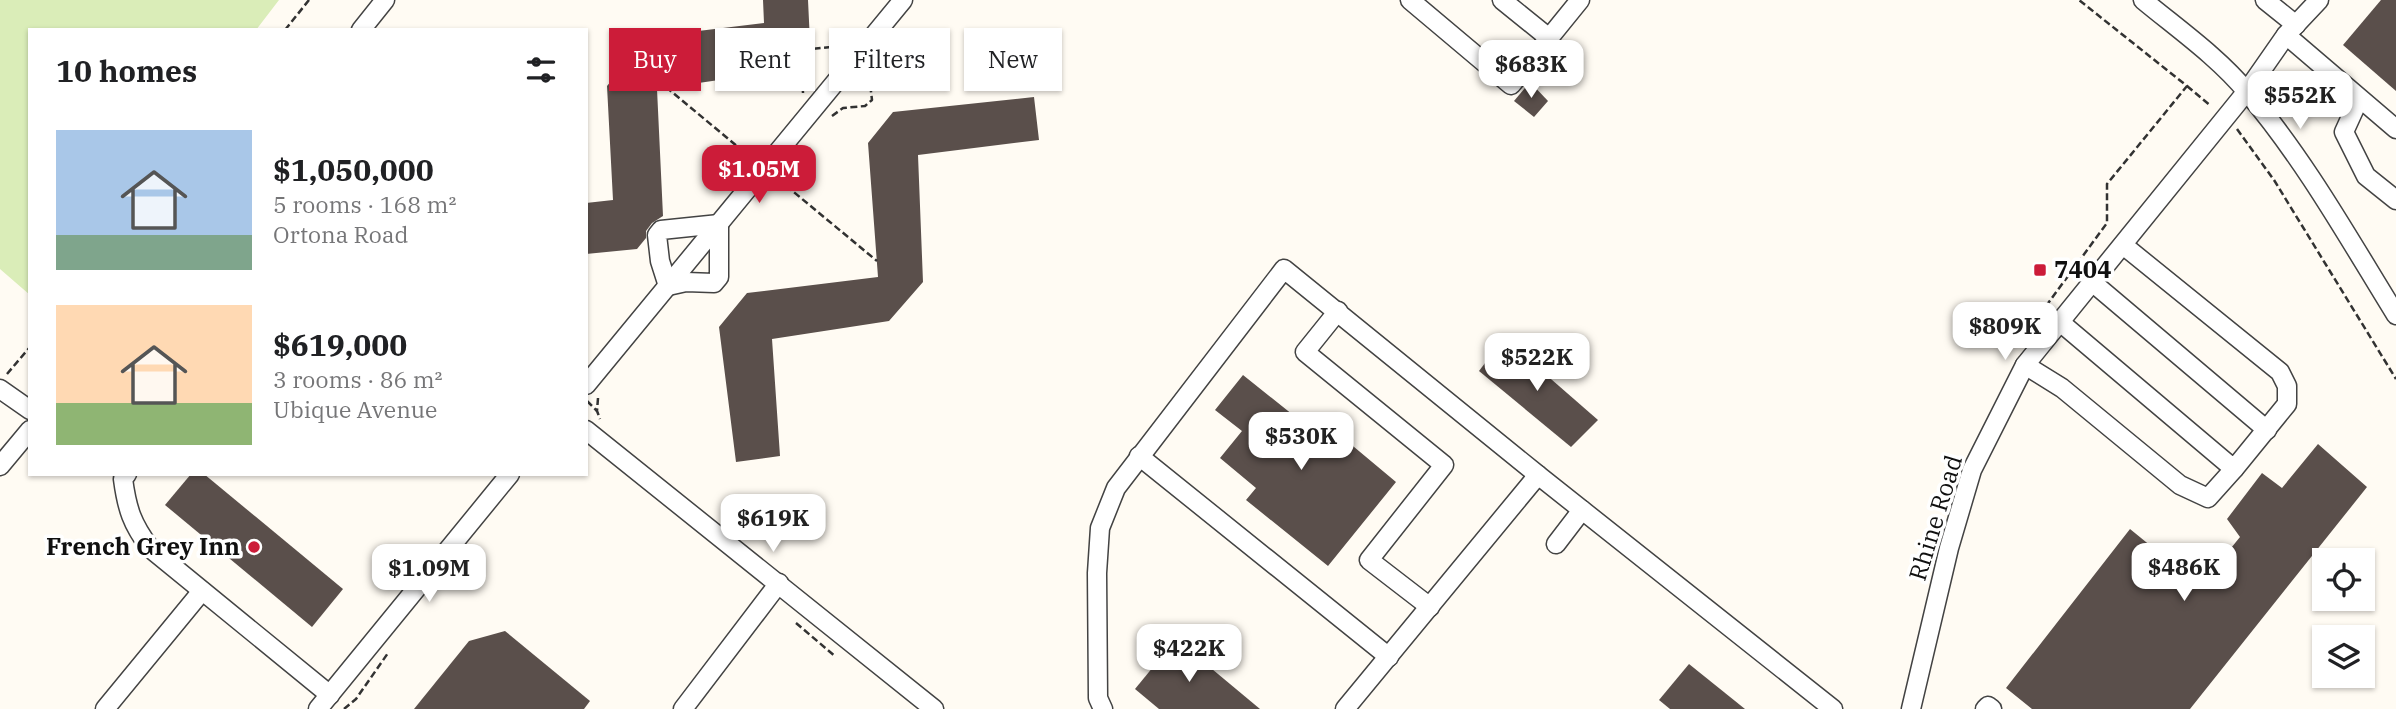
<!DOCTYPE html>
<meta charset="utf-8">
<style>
:root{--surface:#fff;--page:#f6f6f6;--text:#202124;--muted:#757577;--accent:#cc1c39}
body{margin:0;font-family:"IBM Plex Serif",serif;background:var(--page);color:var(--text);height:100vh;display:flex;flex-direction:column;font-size:26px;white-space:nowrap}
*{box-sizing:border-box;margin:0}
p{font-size:23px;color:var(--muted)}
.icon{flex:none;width:38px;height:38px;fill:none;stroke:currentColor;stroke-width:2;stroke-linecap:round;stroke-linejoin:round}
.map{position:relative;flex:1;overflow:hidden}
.panel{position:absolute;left:28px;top:28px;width:560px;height:448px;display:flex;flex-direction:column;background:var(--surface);border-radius:0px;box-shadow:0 2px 5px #0004}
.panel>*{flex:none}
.guide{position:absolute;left:609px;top:28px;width:665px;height:63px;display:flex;gap:14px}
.controls{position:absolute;left:2312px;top:548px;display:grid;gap:14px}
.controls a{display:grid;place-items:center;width:63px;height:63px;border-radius:0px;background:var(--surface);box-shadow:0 2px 5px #0004;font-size:35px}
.price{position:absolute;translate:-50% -60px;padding:0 16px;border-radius:14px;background:#fff;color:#222;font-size:23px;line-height:46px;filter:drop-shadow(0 2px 4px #0008)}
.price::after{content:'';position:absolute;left:50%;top:42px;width:21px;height:16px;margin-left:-10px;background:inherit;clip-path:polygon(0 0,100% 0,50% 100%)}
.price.current{background:var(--accent);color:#fff}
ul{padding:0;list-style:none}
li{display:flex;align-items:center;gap:21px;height:175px;padding:0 28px}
li span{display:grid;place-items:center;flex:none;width:196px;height:140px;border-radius:0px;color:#555}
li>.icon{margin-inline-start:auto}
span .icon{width:84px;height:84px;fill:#fffc;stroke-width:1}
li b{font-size:30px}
h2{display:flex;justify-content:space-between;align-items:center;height:84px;padding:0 28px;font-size:30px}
.chip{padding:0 24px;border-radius:0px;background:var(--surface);box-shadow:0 2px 5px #0004;font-size:24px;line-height:63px}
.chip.current{background:var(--accent);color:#fff}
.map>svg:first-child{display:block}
.green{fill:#daedb8}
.building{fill:#5a4f4b}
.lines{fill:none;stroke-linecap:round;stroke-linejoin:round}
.minor-casing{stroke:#434343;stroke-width:21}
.path{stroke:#323232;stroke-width:2.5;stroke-dasharray:7 3.5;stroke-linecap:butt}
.minor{stroke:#fff;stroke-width:18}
.poi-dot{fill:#cc1c39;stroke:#fff;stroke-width:2.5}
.labels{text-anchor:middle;stroke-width:7;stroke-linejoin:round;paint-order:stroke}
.poi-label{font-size:24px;font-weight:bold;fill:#101010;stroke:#fff;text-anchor:start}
.street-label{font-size:24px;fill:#101010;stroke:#fff}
</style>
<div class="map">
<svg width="2396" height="709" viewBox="0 0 2396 709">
<rect width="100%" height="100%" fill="#fffbf3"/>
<path class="green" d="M0 0H279L256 30H30V295L0 269Z"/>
<g class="building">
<path d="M763 0H808L810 42 789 70 657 89 663 216 652 223 646 231V238L637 249 586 254V203L613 200 607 86 649 37 764 23Z"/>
<path d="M2381 0H2396V91L2343 45Z"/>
<path d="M1530 82 1548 101 1534 117 1514 101Z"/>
<path d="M1034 97 1039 140 918 155 923 282 889 321 772 339 780 456 736 462 719 327 747 293 878 277 868 143 893 112Z"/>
<path d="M1504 338 1598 420 1571 447 1479 371Z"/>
<path d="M1243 375 1308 427 1317 416 1396 482 1328 566 1246 500 1256 488 1220 458 1242 431 1215 410Z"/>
<path d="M2318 444 2367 487 2190 709H2032L2006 688 2130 529 2200 586 2240 537 2227 519 2262 473 2282 488Z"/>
<path d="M191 474H204L343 589 312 627 165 505Z"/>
<path d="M505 631 590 701 584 709H414L469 641Z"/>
<path d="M1176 639 1260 709H1159L1135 689Z"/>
<path d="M1689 664 1745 709H1670L1659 700Z"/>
</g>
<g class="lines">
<g class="minor-casing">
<g id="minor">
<path d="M1410 0 1511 85 1580 0"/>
<path d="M1502 0 1549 38"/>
<path d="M2143 0C2178 29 2218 57 2247 92 2305 160 2349 239 2396 315"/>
<path d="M2265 0 2296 25"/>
<path d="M361 30 385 0"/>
<path d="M2286 35 2396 129"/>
<path d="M2359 99 2344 132 2366 176 2396 200"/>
<path d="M719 224V277L714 283 686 282 668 286 660 261 657 235 661 230Z"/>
<path d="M2092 282 2267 430"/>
<path d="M1338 311 1305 352 1444 465 1369 560 1430 607"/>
<path d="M2060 322 2234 469 2287 404V386L2280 372 2123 245"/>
<path d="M2025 365 2062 388 2180 485 2208 498 2234 469"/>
<path d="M586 385 903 0"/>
<path d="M0 389 30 410"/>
<path d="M586 430 934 709"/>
<path d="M1139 456 1389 657"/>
<path d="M0 466 30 430"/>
<path d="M127 474 123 479C127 509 132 524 150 548L330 695"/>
<path d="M1556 544 1582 510"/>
<path d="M105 709 202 591"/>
<path d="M318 709 510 474"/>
<path d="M683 709 779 583"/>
<path d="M1103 709 1098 698 1097 573 1100 528 1116 488 1284 269 1538 475"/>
<path d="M1345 709 1538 475 1833 709"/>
<path d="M1911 709 1949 548 1972 470 2025 365 2247 91 2286 35 2319 0"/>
<path d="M1985 709 1988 706 1992 709"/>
</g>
</g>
<g class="path">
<path d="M285 30 309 0"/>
<path d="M2187 86 2211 106"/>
<path d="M666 87 750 157"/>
<path d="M803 93 801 55 810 49 841 46"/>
<path d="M832 116 843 108 865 106 872 100 869 75 871 67"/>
<path d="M2237 129 2274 180 2396 379"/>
<path d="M778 179 877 261"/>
<path d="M2021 340 2107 223V184L2187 86 2079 0"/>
<path d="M7 374 30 347"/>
<path d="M598 398 597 411 600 419"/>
<path d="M587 401 597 411"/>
<path d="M796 623 836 657"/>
<path d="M344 709 356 699 388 653"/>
</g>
<use href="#minor" class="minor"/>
</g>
<g class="poi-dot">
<rect x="2033" y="263" width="14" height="14" rx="3.5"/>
<circle cx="254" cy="547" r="7"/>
</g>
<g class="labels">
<g class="poi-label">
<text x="2054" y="278">7404</text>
<text x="240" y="555" text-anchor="end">French Grey Inn</text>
</g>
<g class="street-label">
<text transform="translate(1936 518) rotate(-73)" y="8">Rhine Road</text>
</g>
</g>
</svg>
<div class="controls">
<a><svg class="icon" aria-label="locate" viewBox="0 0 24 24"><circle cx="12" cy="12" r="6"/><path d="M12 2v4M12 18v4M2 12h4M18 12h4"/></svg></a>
<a><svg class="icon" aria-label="layers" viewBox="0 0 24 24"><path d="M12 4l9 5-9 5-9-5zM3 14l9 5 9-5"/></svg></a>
</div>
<b class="price" style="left:1531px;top:100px">$683K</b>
<b class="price" style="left:2300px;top:131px">$552K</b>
<b class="price current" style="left:759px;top:205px">$1.05M</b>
<b class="price" style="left:2005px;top:362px">$809K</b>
<b class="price" style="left:1537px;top:393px">$522K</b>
<b class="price" style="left:1301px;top:472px">$530K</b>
<b class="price" style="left:773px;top:554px">$619K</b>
<b class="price" style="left:2184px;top:603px">$486K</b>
<b class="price" style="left:429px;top:604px">$1.09M</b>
<b class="price" style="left:1189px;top:684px">$422K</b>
<div class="guide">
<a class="chip current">Buy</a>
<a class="chip">Rent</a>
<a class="chip">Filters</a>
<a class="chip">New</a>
</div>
<section class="panel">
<h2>10 homes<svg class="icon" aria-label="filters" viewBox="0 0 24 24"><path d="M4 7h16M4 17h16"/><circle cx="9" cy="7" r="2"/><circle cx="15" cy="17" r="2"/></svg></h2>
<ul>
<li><span style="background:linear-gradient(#a9c7e8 75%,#7fa58c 0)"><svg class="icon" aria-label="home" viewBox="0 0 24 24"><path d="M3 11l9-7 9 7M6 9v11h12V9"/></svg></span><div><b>$1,050,000</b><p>5 rooms · 168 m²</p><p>Ortona Road</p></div></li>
<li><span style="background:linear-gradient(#ffd9b3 70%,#8fb573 0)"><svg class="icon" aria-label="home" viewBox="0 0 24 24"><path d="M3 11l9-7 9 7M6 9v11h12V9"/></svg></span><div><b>$619,000</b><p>3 rooms · 86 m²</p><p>Ubique Avenue</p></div></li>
</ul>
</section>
</div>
